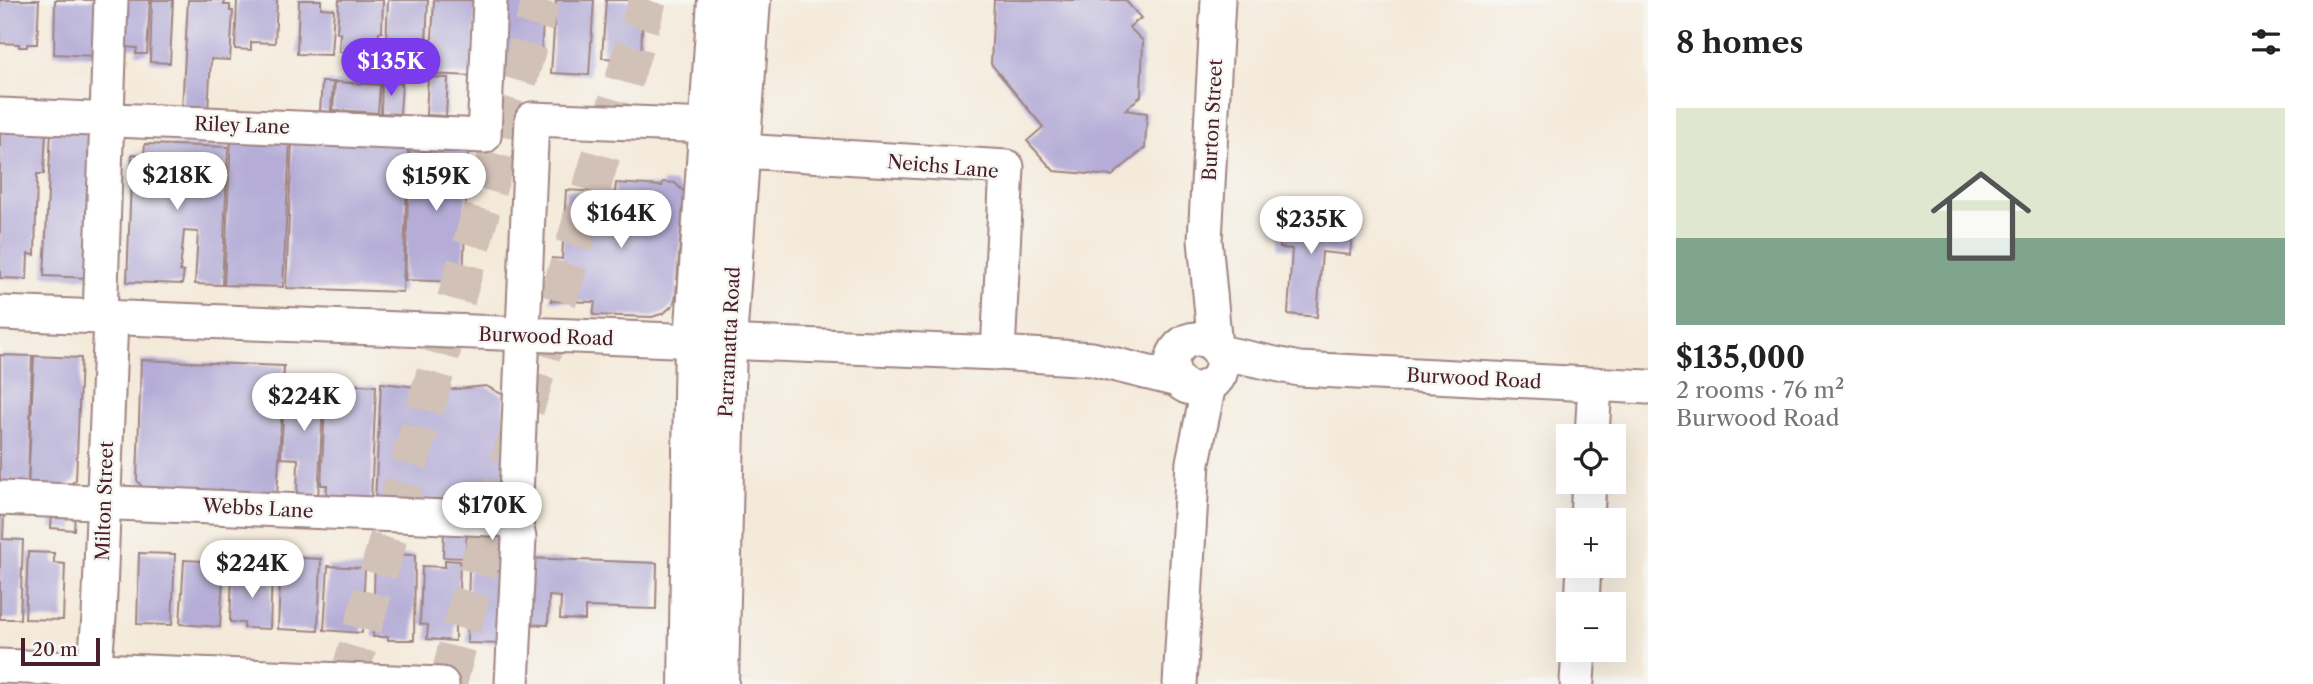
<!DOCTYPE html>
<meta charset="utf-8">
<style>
:root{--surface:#fff;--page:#f2f2f2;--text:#222;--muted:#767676;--line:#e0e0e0;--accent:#7c3aed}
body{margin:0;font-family:"Libre Caslon Text",serif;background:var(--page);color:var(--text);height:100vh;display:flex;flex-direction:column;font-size:26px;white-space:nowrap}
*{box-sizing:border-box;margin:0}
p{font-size:23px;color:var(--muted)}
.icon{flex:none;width:38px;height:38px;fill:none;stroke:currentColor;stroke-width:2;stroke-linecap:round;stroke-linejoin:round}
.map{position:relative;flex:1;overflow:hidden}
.panel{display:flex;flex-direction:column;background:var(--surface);width:665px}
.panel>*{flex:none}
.fabs{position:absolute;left:1556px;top:424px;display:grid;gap:14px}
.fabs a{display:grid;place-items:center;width:70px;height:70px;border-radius:0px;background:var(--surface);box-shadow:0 7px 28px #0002;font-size:35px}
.scale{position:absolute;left:21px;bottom:18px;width:79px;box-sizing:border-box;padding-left:7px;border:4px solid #4a1f2b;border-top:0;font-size:19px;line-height:24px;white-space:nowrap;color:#4a1f2b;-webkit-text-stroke:5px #f6f6f2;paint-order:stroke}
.price{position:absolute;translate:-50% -60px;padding:0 16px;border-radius:24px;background:#fff;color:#222;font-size:23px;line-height:46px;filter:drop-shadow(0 2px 4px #0008)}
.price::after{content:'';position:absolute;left:50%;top:42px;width:21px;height:16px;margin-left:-10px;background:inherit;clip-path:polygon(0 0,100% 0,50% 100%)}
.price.selected{background:var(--accent);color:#fff}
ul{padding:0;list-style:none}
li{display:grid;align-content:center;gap:14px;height:371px;padding:0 28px}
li+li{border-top:2px solid var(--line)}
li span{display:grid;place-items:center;height:217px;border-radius:0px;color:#555}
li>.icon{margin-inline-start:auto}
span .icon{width:126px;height:126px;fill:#fffc;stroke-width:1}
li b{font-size:30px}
h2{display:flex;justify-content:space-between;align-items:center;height:84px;padding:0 28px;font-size:30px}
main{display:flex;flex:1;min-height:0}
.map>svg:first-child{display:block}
.building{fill:#b5add7}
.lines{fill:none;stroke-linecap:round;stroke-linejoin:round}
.highway-tunnel{stroke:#d2c1b7;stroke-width:38;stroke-dasharray:38 19;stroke-linecap:butt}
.minor-casing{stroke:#9f8482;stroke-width:37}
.highway-casing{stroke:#9f8482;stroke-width:42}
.minor{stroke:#fff;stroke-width:33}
.highway{stroke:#fff;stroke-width:38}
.labels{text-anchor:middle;stroke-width:5;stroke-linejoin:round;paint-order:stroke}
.street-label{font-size:19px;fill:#4a1f2b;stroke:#f6f6f2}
</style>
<main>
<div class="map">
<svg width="1648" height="684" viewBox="0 0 1648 684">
<rect width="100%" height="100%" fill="#f6f6f2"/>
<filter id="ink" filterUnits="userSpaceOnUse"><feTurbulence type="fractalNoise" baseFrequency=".0143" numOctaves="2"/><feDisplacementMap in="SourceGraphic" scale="14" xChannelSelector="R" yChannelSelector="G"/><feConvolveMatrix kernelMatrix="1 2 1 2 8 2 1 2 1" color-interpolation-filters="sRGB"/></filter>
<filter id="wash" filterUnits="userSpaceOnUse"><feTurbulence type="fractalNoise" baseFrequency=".00686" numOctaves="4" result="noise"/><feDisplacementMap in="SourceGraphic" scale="28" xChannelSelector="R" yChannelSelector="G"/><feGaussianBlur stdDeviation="1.57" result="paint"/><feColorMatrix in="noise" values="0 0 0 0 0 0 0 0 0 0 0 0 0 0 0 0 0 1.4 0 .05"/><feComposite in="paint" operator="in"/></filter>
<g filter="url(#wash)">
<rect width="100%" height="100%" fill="#f4eada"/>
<g id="blocks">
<g class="building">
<path d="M0 0H39L37 44H27V47H19V44L0 43Z"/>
<path d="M55 0H97L96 56 54 54Z"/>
<path d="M126 0H150L147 54H136L137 48 124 47Z"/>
<path d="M152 0H173L170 63 150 62Z"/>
<path d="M188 0H224V5H230V11H233L230 60 211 59 208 111 182 109Z"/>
<path d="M237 0H277L275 43 251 42V50L235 49Z"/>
<path d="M299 0H321V8L334 9 331 55 297 54Z"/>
<path d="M339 0H383L382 32H379L378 45H373V51L346 49V52H339L340 33H337Z"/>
<path d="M388 0H428L425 66 385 64Z"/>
<path d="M434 0H476L473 76 430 74Z"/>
<path d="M505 0H544L541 58 502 56Z"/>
<path d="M556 0H594L589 75 551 73Z"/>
<path d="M606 0H643L641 60 602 58Z"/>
<path d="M994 0H1125L1141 18 1129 27 1143 41 1141 96 1125 110 1147 113 1145 148 1112 176 1054 171 1027 141 1043 127 991 64Z"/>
<path d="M428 77 448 78 446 116 426 115Z"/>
<path d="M322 82H333L331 112 320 111Z"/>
<path d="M335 82 380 85 378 113 333 110Z"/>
<path d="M382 82 402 83 400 114 381 113Z"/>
<path d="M0 127 46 130 44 174H37L35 255 28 254 27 279 0 278Z"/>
<path d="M51 130 97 132 90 278 44 276Z"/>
<path d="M231 135 290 139 283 287 224 285Z"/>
<path d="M292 139 408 144 403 292 286 288Z"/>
<path d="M410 143 468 148 463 282 405 280Z"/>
<path d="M145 144 228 147 222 285 195 284 198 232 184 231 180 271 184 272 182 284 127 282 132 154 144 155Z"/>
<path d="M663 182 675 183 684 192 676 296 673 305 664 313 652 317 593 315 595 302 551 301 552 258 562 259 566 190 615 193 616 183 662 186Z"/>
<path d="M1283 214 1353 222 1350 255 1322 252 1317 317 1288 314 1292 249 1280 248Z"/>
<path d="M0 355 32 356 28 487 0 486Z"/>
<path d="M34 356 81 358 76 480 64 489 28 488Z"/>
<path d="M141 360 284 366 277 497 147 494 137 480Z"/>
<path d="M285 380 302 381 301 397 303 383 324 384 318 499 297 498 298 459 281 458Z"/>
<path d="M326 383 376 386 371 500 326 498 327 485H321Z"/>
<path d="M381 383 446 390 486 386 504 395 505 498 488 506 375 501Z"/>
<path d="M52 512 75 513 74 530 51 528Z"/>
<path d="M0 513H4L3 539 23 540 20 619H0Z"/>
<path d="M444 531 467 532 465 558 443 557Z"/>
<path d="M469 531 516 532 515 552 468 551Z"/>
<path d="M28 552 54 553V563L65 564 63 620 25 619Z"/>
<path d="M139 553 175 554 172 625 137 624Z"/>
<path d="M375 554 415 555 414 640H388V637H373Z"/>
<path d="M281 557 321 559 318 631 278 629Z"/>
<path d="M525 558 657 563 656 609 585 607V620L560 619 561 597 549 596 548 625 523 624Z"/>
<path d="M184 560 224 562 220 627 180 624Z"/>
<path d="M445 560 460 561 458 624H455V641L427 639 428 625 420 624 422 566 445 567Z"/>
<path d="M328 566 365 568 362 633 324 630Z"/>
<path d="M469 570 508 571 506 644 467 643Z"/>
<path d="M245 571 272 573 270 629 244 628V623L230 622 232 576 245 577Z"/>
</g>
</g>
</g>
<g filter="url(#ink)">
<use href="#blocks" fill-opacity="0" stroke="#9f8482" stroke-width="2"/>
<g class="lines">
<g class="highway-tunnel">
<path d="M347 684 541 0"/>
<path d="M448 684 466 612 509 463 648 0"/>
</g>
<g class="minor-casing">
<g id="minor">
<path d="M0 115 484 136 490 0"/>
<path d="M741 151 1007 167 998 353"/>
<path d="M0 313 998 353 1092 359 1178 380"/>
<path d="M100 317 111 0"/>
<circle cx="1197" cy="364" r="25"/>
<path d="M1215 347 1205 240 1218 0"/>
<path d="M1219 352 1299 369 1648 387"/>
<path d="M1592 436 1595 384"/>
<path d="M0 498 515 520"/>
<path d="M1587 520 1589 481"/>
<path d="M1582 604 1584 565"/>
<path d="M0 666 442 684"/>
<path d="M1577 682 1579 649"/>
<path d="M93 684 99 617 111 318"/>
<path d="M512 684 519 538 515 520 532 119 710 126"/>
<path d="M1180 684 1193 462 1209 385"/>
</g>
</g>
<g class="highway-casing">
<g id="highway">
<path d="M688 684 694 341 717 0"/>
<path d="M719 684 727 342 751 0"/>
</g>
</g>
<use href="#minor" class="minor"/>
<use href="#highway" class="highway"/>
</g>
</g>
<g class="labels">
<g class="street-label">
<text transform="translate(1212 120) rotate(-87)" y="7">Burton Street</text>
<text transform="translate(242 125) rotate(2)" y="7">Riley Lane</text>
<text transform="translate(943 166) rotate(5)" y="7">Neichs Lane</text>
<text transform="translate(546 336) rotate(2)" y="7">Burwood Road</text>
<text transform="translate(729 342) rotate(-87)" y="7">Parramatta Road</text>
<text transform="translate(1474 378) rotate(3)" y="7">Burwood Road</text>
<text transform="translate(104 501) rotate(-88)" y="7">Milton Street</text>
<text transform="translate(258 508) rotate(3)" y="7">Webbs Lane</text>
</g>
</g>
</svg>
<div class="fabs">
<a><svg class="icon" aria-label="locate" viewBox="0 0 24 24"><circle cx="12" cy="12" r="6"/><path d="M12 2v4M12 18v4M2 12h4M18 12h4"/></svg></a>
<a>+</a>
<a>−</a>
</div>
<div class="scale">20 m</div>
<b class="price selected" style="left:391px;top:98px">$135K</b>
<b class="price" style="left:177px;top:212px">$218K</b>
<b class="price" style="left:436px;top:213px">$159K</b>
<b class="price" style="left:621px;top:250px">$164K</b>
<b class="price" style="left:1311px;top:256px">$235K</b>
<b class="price" style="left:304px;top:433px">$224K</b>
<b class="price" style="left:492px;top:542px">$170K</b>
<b class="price" style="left:252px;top:600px">$224K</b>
</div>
<section class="panel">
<h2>8 homes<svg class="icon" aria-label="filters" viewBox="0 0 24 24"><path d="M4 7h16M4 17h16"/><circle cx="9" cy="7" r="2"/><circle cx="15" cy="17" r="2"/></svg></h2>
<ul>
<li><span style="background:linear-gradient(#dfe7d0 60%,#7fa58c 0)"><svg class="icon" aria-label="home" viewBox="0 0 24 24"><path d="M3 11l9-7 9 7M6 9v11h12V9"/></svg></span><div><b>$135,000</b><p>2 rooms · 76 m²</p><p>Burwood Road</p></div></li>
</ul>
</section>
</main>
